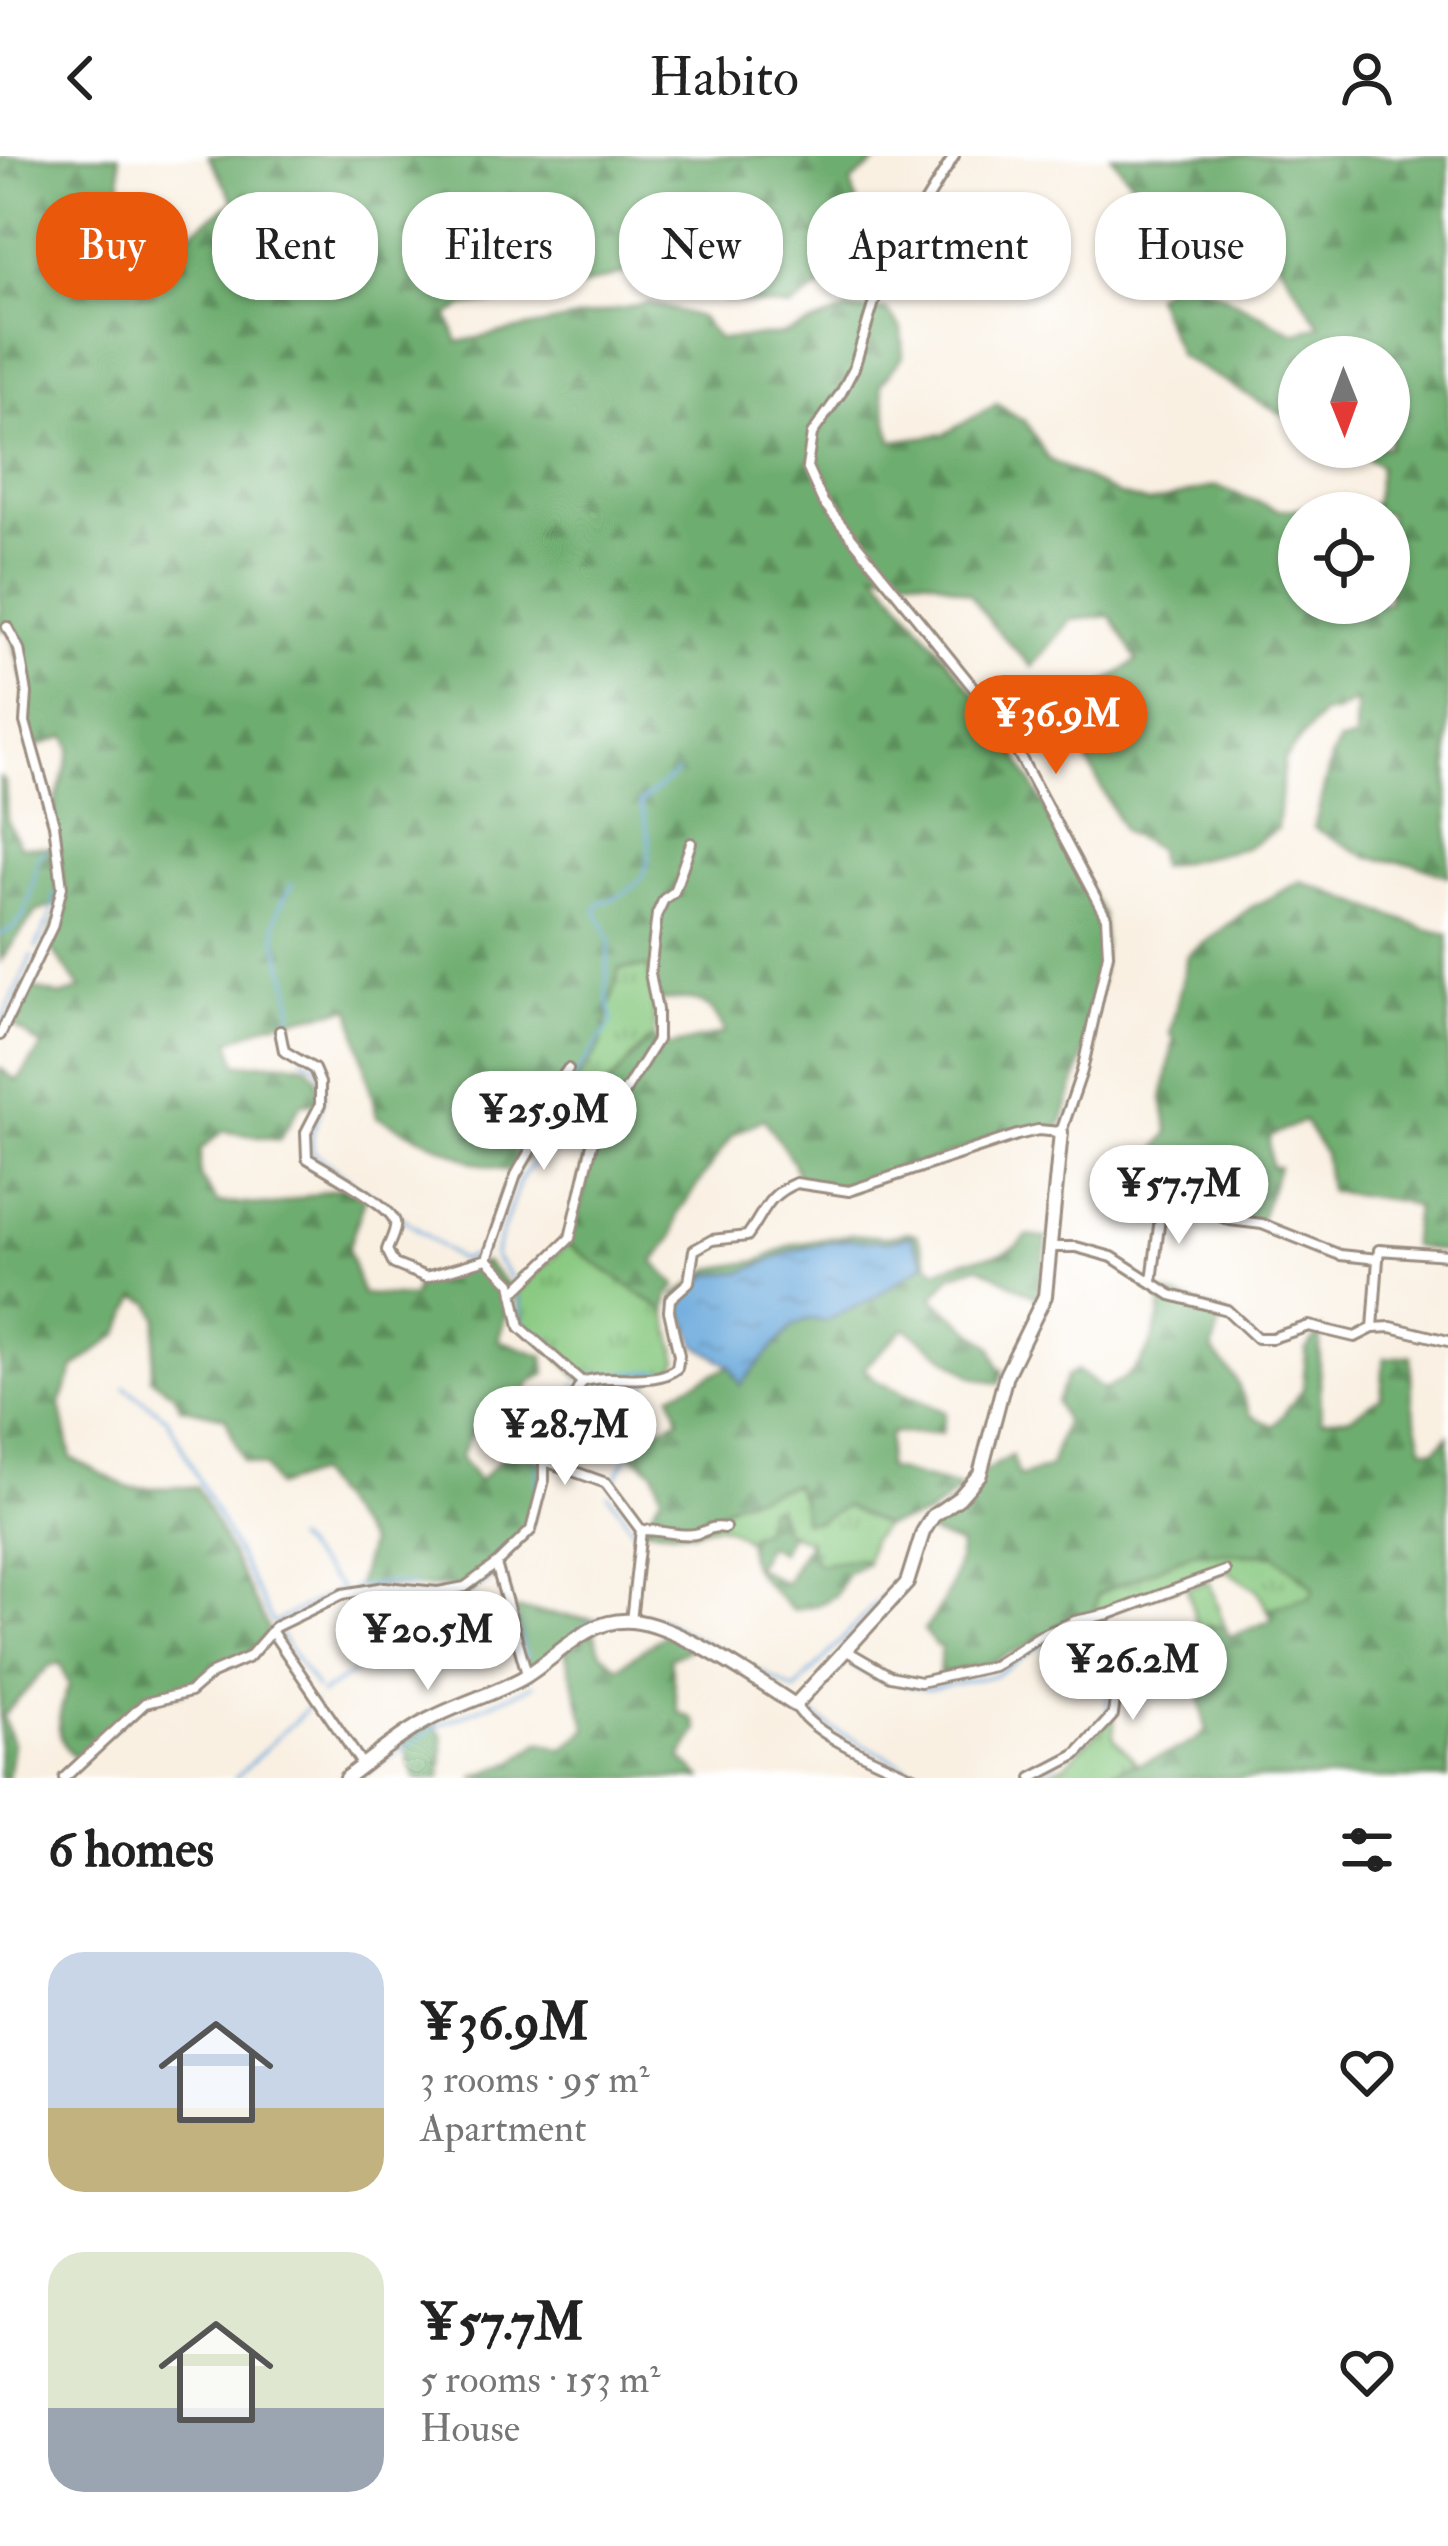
<!DOCTYPE html>
<meta charset="utf-8">
<style>
:root{--surface:#fff;--page:#f2f2f2;--text:#222;--muted:#767676;--accent:#ea580c}
body{margin:0;font-family:"IM FELL Double Pica",serif;background:var(--page);color:var(--text);height:100vh;display:flex;flex-direction:column;font-size:45px;white-space:nowrap}
*{box-sizing:border-box;margin:0}
p{font-size:39px;color:var(--muted)}
.icon{flex:none;width:66px;height:66px;fill:none;stroke:currentColor;stroke-width:2;stroke-linecap:round;stroke-linejoin:round}
.map{position:relative;height:1622px;overflow:hidden}
.panel{display:flex;flex-direction:column;background:var(--surface);flex:1}
.panel>*{flex:none}
.banner{position:absolute;left:36px;top:36px;width:1377px;height:108px;display:flex;gap:24px}
.needle{width:78px;rotate:179deg}
.controls{position:absolute;left:1278px;top:180px;display:grid;gap:24px}
.controls a{display:grid;place-items:center;width:132px;height:132px;border-radius:50%;background:var(--surface);box-shadow:0 3px 9px #0004;font-size:60px}
.price{position:absolute;translate:-50% -102px;padding:0 27px;border-radius:42px;background:#fff;color:#222;font-size:39px;line-height:78px;filter:drop-shadow(0 3px 6px #0008)}
.price::after{content:'';position:absolute;left:50%;top:72px;width:36px;height:27px;margin-left:-18px;background:inherit;clip-path:polygon(0 0,100% 0,50% 100%)}
.price.active{background:var(--accent);color:#fff}
ul{padding:0;list-style:none}
li{display:flex;align-items:center;gap:36px;height:300px;padding:0 48px}
li span{display:grid;place-items:center;flex:none;width:336px;height:240px;border-radius:36px;color:#555}
li>.icon{margin-inline-start:auto}
span .icon{width:144px;height:144px;fill:#fffc;stroke-width:1}
li b{font-size:51px}
h2{display:flex;justify-content:space-between;align-items:center;height:144px;padding:0 48px;font-size:51px}
.pill{padding:0 42px;border-radius:48px;background:var(--surface);box-shadow:0 3px 9px #0004;font-size:42px;line-height:108px}
.pill.active{background:var(--accent);color:#fff}
header{display:flex;justify-content:space-between;align-items:center;height:156px;padding:0 48px;background:var(--surface);font-size:54px;font-weight:600}
.map>svg:first-child{display:block}
.grass{fill:url(#grass-tufts);stroke:#627a50;stroke-width:3}
.forest{fill:url(#forest-firs);stroke:#546c46;stroke-width:3;fill-rule:evenodd}
.water{fill:url(#water-ripples);stroke:#52697c;stroke-width:3}
.lines{fill:none;stroke-linecap:round;stroke-linejoin:round}
.stream{stroke:#68a8db;stroke-width:3}
.street-casing{stroke:#9a8d80;stroke-width:14}
.secondary-casing{stroke:#9a8d80;stroke-width:18}
.street{stroke:#fff;stroke-width:8}
.secondary{stroke:#fff;stroke-width:12}
</style>
<header><svg class="icon" aria-label="back" viewBox="0 0 24 24"><path d="M15 5l-7 7 7 7"/></svg>Habito<svg class="icon" aria-label="person" viewBox="0 0 24 24"><circle cx="12" cy="8" r="4"/><path d="M4 21q1-7 8-7t8 7"/></svg></header>
<div class="map">
<svg width="1448" height="1622" viewBox="0 0 1448 1622">
<defs>
<pattern id="grass-tufts" width="24" height="20" patternUnits="userSpaceOnUse" patternTransform="scale(3)"><rect width="24" height="20" fill="#89c981"/><path d="M3 7l-1-3M5 7V3M7 7l1-3M15 17l-1-3M17 17v-4M19 17l1-3" fill="none" stroke="#71a369"/></pattern>
<pattern id="forest-firs" width="22" height="20" patternUnits="userSpaceOnUse" patternTransform="scale(3)"><rect width="22" height="20" fill="#6ead6f"/><path d="M5 1l3.5 6h-7zM16 11l3.5 6h-7z" fill="#5c8d5b"/></pattern>
<pattern id="water-ripples" width="26" height="14" patternUnits="userSpaceOnUse" patternTransform="scale(3)"><rect width="26" height="14" fill="#68a8db"/><path d="M2 4q2-2 4 0t4 0M15 11q2-2 4 0t4 0" fill="none" stroke="#5789b1"/></pattern>
</defs>
<rect width="100%" height="100%" fill="#fff"/>
<filter id="ink" filterUnits="userSpaceOnUse"><feTurbulence type="fractalNoise" baseFrequency=".00833" numOctaves="2"/><feDisplacementMap in="SourceGraphic" scale="24" xChannelSelector="R" yChannelSelector="G"/><feConvolveMatrix kernelMatrix="1 2 1 2 8 2 1 2 1" color-interpolation-filters="sRGB"/></filter>
<filter id="wash" filterUnits="userSpaceOnUse"><feTurbulence type="fractalNoise" baseFrequency=".004" numOctaves="4" result="noise"/><feDisplacementMap in="SourceGraphic" scale="48" xChannelSelector="R" yChannelSelector="G"/><feGaussianBlur stdDeviation="2.7" result="paint"/><feColorMatrix in="noise" values="0 0 0 0 0 0 0 0 0 0 0 0 0 0 0 0 0 1.4 0 .05"/><feComposite in="paint" operator="in"/></filter>
<g filter="url(#wash)">
<rect width="100%" height="100%" fill="#f9f0e2"/>
<g class="grass">
<path d="M648 811 654 847V884L586 993 541 978 600 891 619 813Z"/>
<path d="M568 1088 666 1156 678 1204 675 1212 659 1219 580 1223 546 1188 522 1171 516 1136Z"/>
<path d="M795 1328 818 1365 845 1350 884 1370 871 1384 866 1407 858 1402 819 1408 812 1402 809 1385 785 1376 776 1350 763 1373 750 1379 748 1386C728 1369 717 1364 693 1376L733 1346Z"/>
<path d="M1195 1395 1276 1399 1315 1432 1310 1441 1268 1454 1256 1434 1226 1414 1094 1459 1097 1438Z"/>
<path d="M1209 1425 1225 1471 1208 1470 1192 1487 1197 1520 1158 1539 1153 1533 1124 1538 1117 1529 1174 1493 1197 1470 1187 1432Z"/>
<path d="M1115 1559 1113 1581 1137 1607 1113 1615 1110 1622H1040L1067 1607Z"/>
</g>
<g class="forest">
<path d="M0 0H119L121 28 149 75 179 84 234 45 208 0H885L851 26 864 74 821 132 790 152 724 144 646 111 548 140 464 150 448 160 458 186 649 147 700 161 719 184 784 178 848 154H887L901 173 903 200 881 228 892 285 944 278 997 248 1026 266 1048 303 1117 338 1149 347 1216 330 1278 354 1374 349 1380 310 1343 291H1389V201H1299V268L1179 200 1154 139 1176 122 1213 134 1295 177 1320 169 1270 93 1211 52C1152 58 1146 43 1111 0H1448V720L1415 708 1369 702 1314 672 1331 603 1339 586 1355 584 1356 545 1336 557H1323L1284 604 1277 673 1245 692 1159 711 1157 693 1124 676 1069 569 1079 546 1137 504 1111 460 1071 464 1032 511 993 470 970 438 936 424 875 414 1001 570 1102 758C1110 820 1081 912 1060 972L1031 973 999 981 848 1033 799 1024 793 1006 764 963 732 979 678 1057 673 1081 654 1106 677 1129 669 1139 666 1156 568 1088 584 1032 586 993 596 978 603 935 649 883 670 890 725 877C709 839 695 843 659 845L648 811 619 813 600 891 541 978 536 995 511 1016 471 1005 377 961 351 852 271 867 230 885 237 908 287 906 308 910 317 922 319 947 301 948 279 984 223 975 200 994V1021L218 1047 273 1049 346 1030 365 1043 348 1093 362 1138 413 1141 418 1123H430L485 1106 511 1132V1144L498 1184 544 1200 546 1218 531 1226 504 1286 471 1276 460 1302 479 1325 505 1299 542 1304V1324L526 1379 490 1410 459 1431H357L369 1388 315 1317 276 1331 265 1311 243 1305 225 1261 180 1251 173 1237 151 1222 158 1162 151 1147 137 1141 119 1178 74 1212 60 1248 71 1302 130 1332 197 1331 268 1472 267 1479 247 1500 223 1507 183 1536 144 1545 82 1601 73 1600C51 1577 59 1556 69 1529L60 1507 49 1510 3 1560 13 1588 8 1622H0V1465L3 1460 0 1457V912L17 925 42 891 11 867 25 830 61 840 81 833 47 787 62 749 64 730 52 657 71 593 66 580 35 591 27 568 30 542 9 472 0 474ZM1299 357H1389V447H1299Z"/>
<path d="M0 622 5 627 7 665 20 690 55 692 58 748 36 756 0 805Z"/>
<path d="M1301 725 1426 773 1448 778V1096L1411 1090 1416 1051 1401 1045 1329 1035 1324 997 1304 965 1269 981 1271 1011H1278L1260 1065C1223 1061 1193 1045 1157 1045L1142 1030V1013L1169 976 1163 943 1174 883 1170 877 1188 799 1250 752Z"/>
<path d="M908 1076 917 1079 929 1108 938 1114C950 1110 964 1103 976 1102 999 1099 1011 1098 1027 1080L1047 1082 1038 1142 978 1110 951 1119 933 1142 992 1191 999 1213 1003 1214 999 1228 973 1221 905 1172 864 1212 877 1225 945 1256 942 1277H890L886 1312 962 1332 927 1360 884 1370 845 1350 818 1365H803L802 1344 794 1328 733 1346 693 1376 643 1372 661 1338 654 1315 627 1296 640 1251 650 1277 679 1263 671 1238 730 1210 740 1228 793 1170 808 1163 825 1165 872 1143 925 1107 910 1080 886 1086 846 1083 793 1095 744 1116 706 1120 692 1136 677 1145 675 1140 711 1113 758 1105 792 1089 851 1078 886 1081Z"/>
<path d="M1162 1136 1231 1160 1221 1164 1212 1194 1235 1222 1251 1259 1274 1270 1303 1233 1306 1194 1321 1174C1318 1205 1321 1234 1321 1264L1350 1261 1381 1241 1384 1202 1411 1200 1412 1247 1423 1292 1436 1293 1448 1279V1622H1110L1113 1615C1146 1604 1180 1599 1206 1575L1191 1487 1208 1470 1225 1471 1230 1481 1272 1464 1268 1454 1310 1441 1314 1432 1275 1399 1195 1396 1098 1438 1094 1459 990 1507 939 1519 941 1490H936L924 1475C945 1447 957 1423 960 1389L927 1376 986 1314 1012 1300 1019 1321 1050 1311 1064 1266 1056 1246 1067 1220 1077 1214 1103 1234C1146 1216 1160 1180 1162 1136Z"/>
<path d="M776 1350 785 1376H791L780 1396 766 1389 755 1411 785 1427 809 1385 812 1402 819 1408 858 1402 866 1407 846 1418 836 1439 820 1448 792 1454C770 1431 740 1413 750 1379L763 1373 767 1353Z"/>
<path d="M512 1453 606 1465 528 1513Z"/>
<path d="M594 1476 600 1495 618 1511 665 1478 692 1492 670 1502 678 1556 693 1563 698 1574 681 1602 702 1622H473L515 1605 540 1586 564 1593 587 1573 565 1496Z"/>
<path d="M433 1565 443 1581 441 1622H415L403 1585Z"/>
</g>
<path class="water" d="M910 1080 925 1107 872 1143 825 1165 808 1163 793 1170 740 1229 730 1210 697 1189 677 1145 711 1118 744 1116 793 1095 846 1083 886 1086Z"/>
<g class="lines">
<g class="stream">
<path d="M0 779C34 766 30 729 39 700L46 695"/>
<path d="M36 792 50 761 56 736"/>
<path d="M0 869 32 800"/>
<path d="M284 873C308 838 270 802 276 763 278 751 286 739 292 728"/>
<path d="M303 902 317 909C339 950 305 962 313 996L353 1026"/>
<path d="M361 1031 459 1104 483 1097"/>
<path d="M513 1124 494 1100 520 1024 542 994 548 961 612 866 606 831 610 784 596 753 600 747C655 733 657 694 640 647L677 617"/>
<path d="M519 1141 524 1169 545 1181 582 1219 662 1215"/>
<path d="M125 1231 167 1262 273 1467 341 1433 294 1384"/>
<path d="M537 1296 551 1266 576 1228"/>
<path d="M537 1307V1334"/>
<path d="M613 1328 629 1296 648 1227"/>
<path d="M608 1338 636 1377"/>
<path d="M515 1385 498 1398 526 1502"/>
<path d="M352 1432 383 1427 414 1430"/>
<path d="M637 1458 661 1463 795 1534 892 1430 916 1373"/>
<path d="M278 1476 317 1533"/>
<path d="M576 1476 591 1466 629 1458"/>
<path d="M849 1507 877 1523 928 1533 996 1519 1036 1493 1086 1471"/>
<path d="M1118 1526 1173 1492 1195 1468"/>
<path d="M321 1538 494 1421"/>
<path d="M805 1553 833 1573 928 1622"/>
<path d="M1078 1591 1108 1556 1107 1532"/>
<path d="M235 1622 314 1546"/>
<path d="M358 1622 437 1570 534 1529"/>
<path d="M1025 1622 1056 1606"/>
</g>
</g>
</g>
<g filter="url(#ink)">
<g class="lines">
<g class="street-casing">
<g id="street">
<path d="M280 875 284 895 314 913 320 927V949L306 976 307 1002C324 1013 390 1048 395 1066 397 1074 389 1087 387 1094L394 1108 426 1121 487 1103 511 1127 520 1171 582 1226"/>
<path d="M0 879 52 771 62 731 54 668 25 566 27 537 19 493 7 471"/>
<path d="M1051 1091H1076L1112 1101 1171 1139 1227 1154 1257 1182H1272L1309 1170 1355 1181 1373 1172 1391 1171 1448 1185"/>
<path d="M487 1103 516 1019 535 986 543 949 568 913"/>
<path d="M1378 1103 1379 1094 1448 1099"/>
<path d="M1152 1125 1162 1046 1180 1044 1230 1064 1262 1068 1340 1099 1378 1103 1373 1172"/>
<path d="M513 1137 570 1082 592 988 657 884V854L650 817 657 758 664 743 674 736 691 687"/>
<path d="M545 1305 606 1327 641 1374 631 1465"/>
<path d="M641 1374C657 1373 682 1381 695 1378 709 1375 710 1369 725 1372"/>
<path d="M496 1408 527 1518"/>
<path d="M272 1476 362 1608"/>
<path d="M847 1495 890 1520 920 1526 993 1510 1038 1481 1075 1465 1109 1458 1225 1415"/>
<path d="M796 1550C814 1581 882 1606 915 1622"/>
<path d="M64 1622 145 1547 190 1536 212 1517 249 1501 275 1471 343 1438 385 1431 438 1436 465 1431 496 1408 531 1374 544 1324V1296L582 1226C611 1215 652 1232 677 1212L679 1199 669 1155 670 1143 689 1126 694 1094 712 1084 747 1080C765 1056 765 1040 796 1027L849 1035 1017 979 1038 974 1061 976 1082 915 1108 798 1106 761 1002 567 823 346 807 311 812 278 841 237 854 212 884 113 954 0"/>
<path d="M1032 1622 1076 1599 1113 1559 1116 1535 1089 1463"/>
</g>
</g>
<g class="secondary-casing">
<path id="secondary" d="M346 1622C372 1602 399 1580 428 1564 458 1548 491 1539 521 1523 557 1503 586 1461 632 1465 678 1469 755 1523 795 1549L907 1427 923 1376 933 1360 959 1342 980 1318 1006 1219 1045 1140 1061 976"/>
</g>
<use href="#street" class="street"/>
<use href="#secondary" class="secondary"/>
</g>
</g>
</svg>
<div class="controls">
<a><svg class="needle" viewBox="-14 -14 28 28"><path d="M0-13l5 13h-10z" fill="#e53935"/><path d="M0 13l5-13h-10z" fill="#767676"/></svg></a>
<a><svg class="icon" aria-label="locate" viewBox="0 0 24 24"><circle cx="12" cy="12" r="6"/><path d="M12 2v4M12 18v4M2 12h4M18 12h4"/></svg></a>
</div>
<b class="price active" style="left:1056px;top:621px">¥36.9M</b>
<b class="price" style="left:544px;top:1017px">¥25.9M</b>
<b class="price" style="left:1179px;top:1091px">¥57.7M</b>
<b class="price" style="left:565px;top:1332px">¥28.7M</b>
<b class="price" style="left:428px;top:1537px">¥20.5M</b>
<b class="price" style="left:1133px;top:1567px">¥26.2M</b>
<div class="banner">
<a class="pill active">Buy</a>
<a class="pill">Rent</a>
<a class="pill">Filters</a>
<a class="pill">New</a>
<a class="pill">Apartment</a>
<a class="pill">House</a>
</div>
</div>
<section class="panel">
<h2>6 homes<svg class="icon" aria-label="filters" viewBox="0 0 24 24"><path d="M4 7h16M4 17h16"/><circle cx="9" cy="7" r="2"/><circle cx="15" cy="17" r="2"/></svg></h2>
<ul>
<li><span style="background:linear-gradient(#c9d6e8 65%,#c2b280 0)"><svg class="icon" aria-label="home" viewBox="0 0 24 24"><path d="M3 11l9-7 9 7M6 9v11h12V9"/></svg></span><div><b>¥36.9M</b><p>3 rooms · 95 m²</p><p>Apartment</p></div><svg class="icon" aria-label="heart" viewBox="0 0 24 24"><path d="M12 20l-8-8c-3-5 5-10 8-4 3-6 11-1 8 4z"/></svg></li>
<li><span style="background:linear-gradient(#dfe7d0 65%,#9aa5b1 0)"><svg class="icon" aria-label="home" viewBox="0 0 24 24"><path d="M3 11l9-7 9 7M6 9v11h12V9"/></svg></span><div><b>¥57.7M</b><p>5 rooms · 153 m²</p><p>House</p></div><svg class="icon" aria-label="heart" viewBox="0 0 24 24"><path d="M12 20l-8-8c-3-5 5-10 8-4 3-6 11-1 8 4z"/></svg></li>
</ul>
</section>
